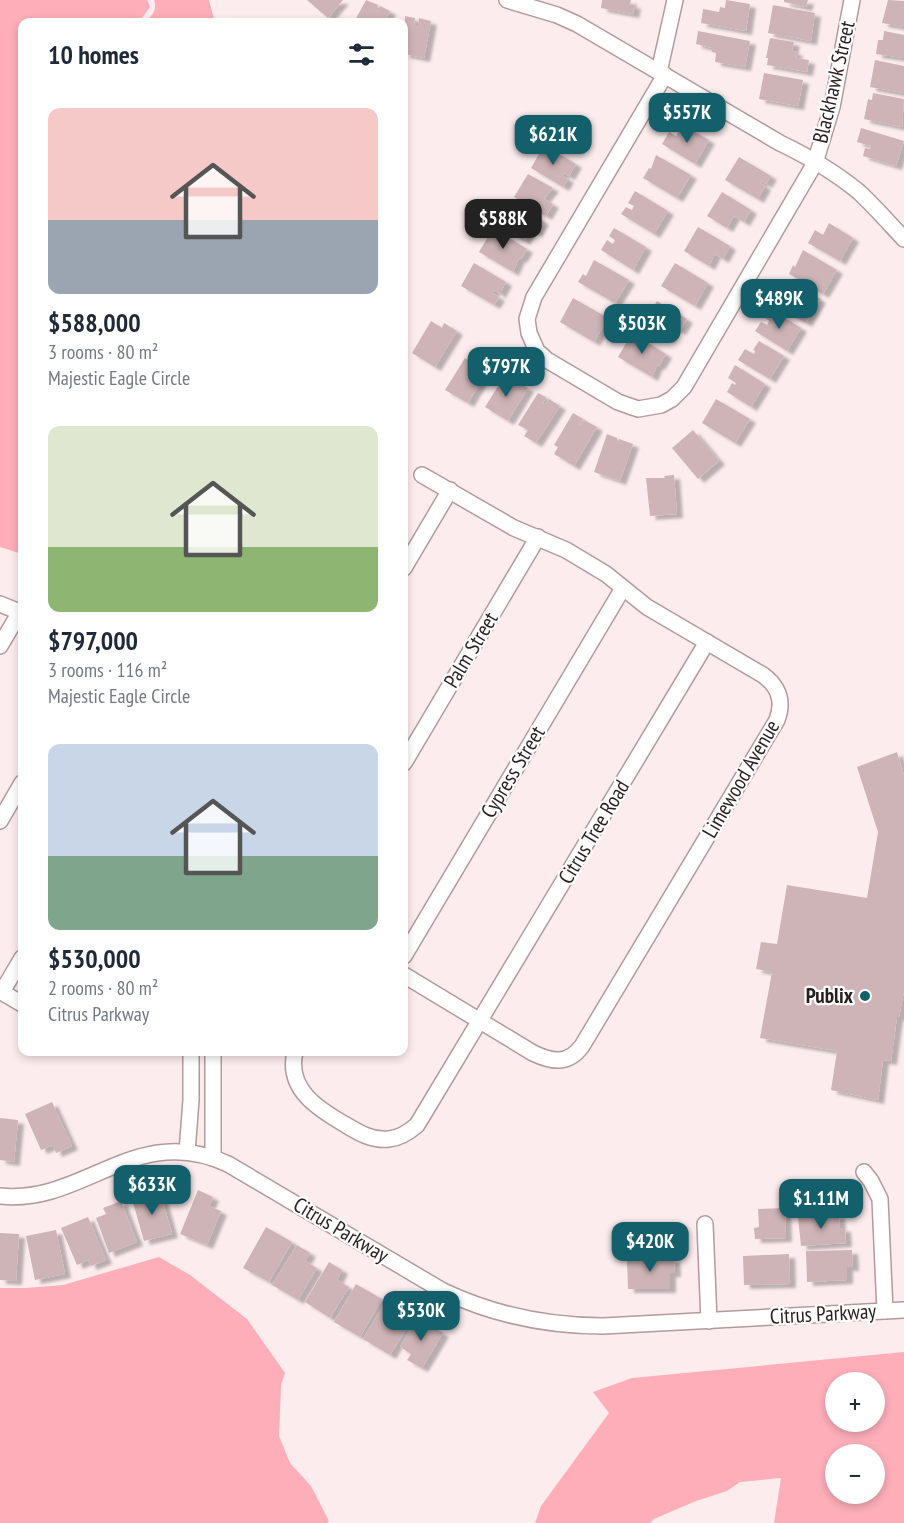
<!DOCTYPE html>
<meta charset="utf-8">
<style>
:root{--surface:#fff;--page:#f2f2f3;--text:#1f2937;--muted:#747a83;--accent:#13606c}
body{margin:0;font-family:"PT Sans Narrow",sans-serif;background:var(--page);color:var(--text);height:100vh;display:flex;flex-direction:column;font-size:22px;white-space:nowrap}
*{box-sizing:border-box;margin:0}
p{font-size:20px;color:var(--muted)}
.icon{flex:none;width:33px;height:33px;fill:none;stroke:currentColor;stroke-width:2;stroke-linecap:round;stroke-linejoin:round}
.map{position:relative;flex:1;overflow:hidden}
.details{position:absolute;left:18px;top:18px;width:390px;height:1038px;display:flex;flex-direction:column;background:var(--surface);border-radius:12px;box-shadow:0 3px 9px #0003}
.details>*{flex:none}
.tools{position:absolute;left:825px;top:1372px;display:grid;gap:12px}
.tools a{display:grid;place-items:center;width:60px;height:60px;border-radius:50%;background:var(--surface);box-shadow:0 3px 9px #0003;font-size:30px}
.price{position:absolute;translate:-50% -51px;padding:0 14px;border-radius:12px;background:var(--accent);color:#fff;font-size:20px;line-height:39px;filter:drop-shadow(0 2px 3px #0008)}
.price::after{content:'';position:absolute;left:50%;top:36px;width:18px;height:14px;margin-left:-9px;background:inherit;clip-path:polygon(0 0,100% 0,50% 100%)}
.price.current{background:#222;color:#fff}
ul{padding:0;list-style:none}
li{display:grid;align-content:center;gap:12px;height:318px;padding:0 30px}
li span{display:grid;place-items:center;height:186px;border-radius:12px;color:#555}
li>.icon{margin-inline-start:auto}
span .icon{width:108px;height:108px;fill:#fffc;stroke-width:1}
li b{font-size:26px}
h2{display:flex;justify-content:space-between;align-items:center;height:72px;padding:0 30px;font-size:26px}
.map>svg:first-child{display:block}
.green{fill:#fdaeb9;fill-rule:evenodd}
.building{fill:#ceb4b7;filter:url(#shadow)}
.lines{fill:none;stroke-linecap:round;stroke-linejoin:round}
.street-casing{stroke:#b29a9d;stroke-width:18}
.street{stroke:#fff;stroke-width:15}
.poi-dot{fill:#13606c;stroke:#fefefe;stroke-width:2}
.labels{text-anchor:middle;stroke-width:4.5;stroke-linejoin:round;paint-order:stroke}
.street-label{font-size:21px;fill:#281e1f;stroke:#fefefe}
.poi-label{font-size:21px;font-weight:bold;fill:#281e1f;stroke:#fefefe;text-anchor:end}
</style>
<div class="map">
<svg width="904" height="1523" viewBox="0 0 904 1523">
<defs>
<filter id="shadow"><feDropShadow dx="6" dy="4" stdDeviation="1.5" flood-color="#0004"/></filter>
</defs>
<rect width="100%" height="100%" fill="#fdecee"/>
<g class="green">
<path d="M0 0H147L150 7 139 22H22V554L0 547Z"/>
<path d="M154 0H209L215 22H146C152 15 158 10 154 0Z"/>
<path d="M159 1257 190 1275 247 1319 285 1373 281 1385 279 1436 290 1463 311 1486 329 1521 327 1523H0V1288H25L63 1285Z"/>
<path d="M904 1352V1523H774L781 1478 740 1482 727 1491 696 1501 654 1519 650 1523H535L541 1506 609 1413 593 1392 632 1378ZM836 1383H874V1422H836ZM836 1455H874V1494H836Z"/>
</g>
<g class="building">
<path d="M307 0H343L328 18Z"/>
<path d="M366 0 378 5 376 11 378 12 380 6 390 11 384 22H354Z"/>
<path d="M602 0H631L630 4 635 5 633 14 601 8Z"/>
<path d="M726 0 750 4 746 31 701 23 703 9 719 12 720 7 725 8Z"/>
<path d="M784 0H808L806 7 784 2Z"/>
<path d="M888 0 904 1V27L882 23Z"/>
<path d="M773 5 815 13 811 41 768 33Z"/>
<path d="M405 16 415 18 414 25H418L419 18 431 21 424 58 404 54Z"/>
<path d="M698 31 750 41 745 67 715 62 716 53 712 52V48L696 44Z"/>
<path d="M884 31 904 35V58L876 54 878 40H883Z"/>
<path d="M770 38 794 42 792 51 797 52 796 58 809 60 807 72 767 65 768 58H766Z"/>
<path d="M875 60 904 66V93L870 87Z"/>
<path d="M764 73 803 80 798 106 759 99Z"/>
<path d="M873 93 904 99 902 127 864 119 868 99 872 100Z"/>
<path d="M683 125 709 140 695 164 662 144 669 132 676 136Z"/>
<path d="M861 128 904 141 896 166 863 156 865 148 870 149 871 146 857 142Z"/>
<path d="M544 145 576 164 569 176 563 173 562 175 568 179 563 187 531 168Z"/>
<path d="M656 155 691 175 677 198 643 178 649 168 651 169Z"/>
<path d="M739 157 771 176 766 184 761 181 760 183 765 186 758 199 725 180Z"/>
<path d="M528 174 553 188 544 199 553 204 546 216 514 197Z"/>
<path d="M635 191 668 211 654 234 621 214 626 207 632 210 634 206 628 203Z"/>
<path d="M722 192 751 210 744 222 734 216 727 228 707 216Z"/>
<path d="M513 203 543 221 536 233 527 228 526 230 529 232 524 241 499 226Z"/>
<path d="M829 223 853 238 840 261 808 243 815 230 823 235Z"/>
<path d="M698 227 730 246 723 259 715 254 709 266 684 251Z"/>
<path d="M493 228 527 249 521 259 519 258 513 272 479 252Z"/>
<path d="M614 228 646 247 633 270 601 250 607 240 613 244 615 240 609 236Z"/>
<path d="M803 250 837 270 823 294 789 274 793 265 795 267Z"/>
<path d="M594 260 629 280 615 303 578 282 583 274 586 276Z"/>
<path d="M474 263 506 282 500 294 494 290 492 293 499 297 494 305 461 286Z"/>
<path d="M675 263 708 283 695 306 661 286Z"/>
<path d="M786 279 820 299 806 323 772 302 776 296 777 297Z"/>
<path d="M573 298 608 318 594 342 560 322Z"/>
<path d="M657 301 687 319 680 331 671 326 670 328 673 330 668 339 643 325Z"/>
<path d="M769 308 801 328 787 351 755 331 761 322 767 325 769 321 764 317Z"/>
<path d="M431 321 442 328 444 323 457 331 435 367 412 353Z"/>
<path d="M632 333 666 354 659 366 657 365 652 377 618 357Z"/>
<path d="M759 341 784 356 770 379 738 360 745 349 754 354 755 351 753 350Z"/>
<path d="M465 358 476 365 473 370 475 371 478 366 487 371 468 403 445 390Z"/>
<path d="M735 365 765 384 751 407 727 392 732 383 735 385 736 383 728 378Z"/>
<path d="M505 375 516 382 513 388 515 389 518 383 528 388 508 421 485 407Z"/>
<path d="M538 393 546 397 543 403 545 405 549 399 560 406 536 443 524 436 528 430 518 425Z"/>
<path d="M716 399 750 419 735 443 702 423Z"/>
<path d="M573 413 583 419 579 424 581 425 584 420 597 427 574 466 554 454 558 447 554 445Z"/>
<path d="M693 430 719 461 698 479 672 448Z"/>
<path d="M607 434 617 438 618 442 619 439 633 444 620 481 594 472Z"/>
<path d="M674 475 677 514 650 516 646 478H665L664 476Z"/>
<path d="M897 752 904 775V991L899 1017H897L891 1061 883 1060 878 1100 831 1090 837 1051 760 1038 772 972 756 969 761 942 777 944 787 885 867 898 878 832 857 767Z"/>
<path d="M52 1102 72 1146 56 1153 53 1145 41 1150 25 1114Z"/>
<path d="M0 1118 18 1120 14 1162 0 1160Z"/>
<path d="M198 1190 213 1197 209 1206 221 1211 207 1245 180 1234Z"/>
<path d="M160 1191 172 1234 144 1241 132 1199Z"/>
<path d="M121 1201 137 1242 109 1253 96 1218 106 1214 103 1208Z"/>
<path d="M785 1208 786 1238 755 1239 754 1228 759 1227 758 1209Z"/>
<path d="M839 1214 840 1228H845L846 1243 801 1246 798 1217Z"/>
<path d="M88 1217 106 1260 91 1266 88 1260 77 1265 61 1228Z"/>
<path d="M266 1227 292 1242 269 1282 243 1268Z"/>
<path d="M56 1230 65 1274 35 1280 26 1236Z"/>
<path d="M0 1233 19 1234 16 1281 0 1280Z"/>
<path d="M297 1245 310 1253 305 1261 317 1268 298 1300 272 1285Z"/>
<path d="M852 1250 853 1267H847V1280L807 1282 806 1251Z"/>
<path d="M789 1254 790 1284 744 1285 743 1256Z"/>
<path d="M674 1258 675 1273H670V1289H628L627 1259Z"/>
<path d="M329 1262 342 1270 337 1280 349 1287 330 1318 305 1302Z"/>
<path d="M356 1284 382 1299 360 1337 334 1322Z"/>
<path d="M387 1299 414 1316 390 1355 363 1339Z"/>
<path d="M417 1318 443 1333 422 1368 407 1360 411 1354 400 1347Z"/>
</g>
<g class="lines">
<g class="street-casing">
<g id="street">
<path d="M507 0 557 15 577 24 780 143C807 156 836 173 859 192 875 207 889 223 904 239"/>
<path d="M659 72 675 0"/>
<path d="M665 75 534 297 527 319 529 333 537 351 547 360 618 402 638 409 661 405 672 399 684 387 815 163 832 107 852 0"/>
<path d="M404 568 450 490"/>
<path d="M0 604 22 613"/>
<path d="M0 646 20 612"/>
<path d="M404 763 538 537"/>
<path d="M0 821 22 783"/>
<path d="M404 956 623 588"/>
<path d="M404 975 533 1053C552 1062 568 1065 582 1046L777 720C784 701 779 687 763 675L647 607 606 574 566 550 514 528 422 475"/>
<path d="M0 991 22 1004"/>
<path d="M2 992 22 958"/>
<path d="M213 1052V1157"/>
<path d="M295 1052C286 1089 318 1109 346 1125 359 1133 373 1141 389 1139 400 1138 409 1132 417 1125L707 642"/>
<path d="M187 1152 191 1100V1052"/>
<path d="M864 1172 871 1181 880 1199 885 1311"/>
<path d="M0 1196C85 1205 135 1121 228 1164L443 1291C494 1315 546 1326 603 1326L904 1310"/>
<path d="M705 1224 709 1321"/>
</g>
</g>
<use href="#street" class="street"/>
</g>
<circle class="poi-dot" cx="865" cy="996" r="6"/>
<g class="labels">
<g class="street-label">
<text transform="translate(834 82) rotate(-77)" y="7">Blackhawk Street</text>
<text transform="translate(471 650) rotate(-59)" y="7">Palm Street</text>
<text transform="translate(513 772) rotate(-59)" y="7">Cypress Street</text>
<text transform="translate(741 779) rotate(-60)" y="7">Limewood Avenue</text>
<text transform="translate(594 832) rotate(-59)" y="7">Citrus Tree Road</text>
<text transform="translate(341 1230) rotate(31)" y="7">Citrus Parkway</text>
<text transform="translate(823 1314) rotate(-3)" y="7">Citrus Parkway</text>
</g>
<g class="poi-label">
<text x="853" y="1003">Publix</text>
</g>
</g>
</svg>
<div class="tools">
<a>+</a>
<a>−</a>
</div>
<b class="price" style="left:687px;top:144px">$557K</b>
<b class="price" style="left:553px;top:166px">$621K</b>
<b class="price current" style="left:503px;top:250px">$588K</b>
<b class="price" style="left:779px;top:330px">$489K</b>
<b class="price" style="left:642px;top:355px">$503K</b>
<b class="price" style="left:506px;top:398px">$797K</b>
<b class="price" style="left:152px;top:1216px">$633K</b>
<b class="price" style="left:821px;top:1230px">$1.11M</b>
<b class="price" style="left:650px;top:1273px">$420K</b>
<b class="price" style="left:421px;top:1342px">$530K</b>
<section class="details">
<h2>10 homes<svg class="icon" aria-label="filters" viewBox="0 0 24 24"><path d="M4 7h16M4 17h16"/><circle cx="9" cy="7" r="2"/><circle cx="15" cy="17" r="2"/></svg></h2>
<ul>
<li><span style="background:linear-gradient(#f6c9c9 60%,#9aa5b1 0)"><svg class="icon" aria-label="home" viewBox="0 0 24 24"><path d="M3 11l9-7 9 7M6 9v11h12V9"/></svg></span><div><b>$588,000</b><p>3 rooms · 80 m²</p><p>Majestic Eagle Circle</p></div></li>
<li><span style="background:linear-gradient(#dfe7d0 65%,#8fb573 0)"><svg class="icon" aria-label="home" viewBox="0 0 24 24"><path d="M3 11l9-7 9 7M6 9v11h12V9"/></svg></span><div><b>$797,000</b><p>3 rooms · 116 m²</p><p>Majestic Eagle Circle</p></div></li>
<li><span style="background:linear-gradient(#c9d6e8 60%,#7fa58c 0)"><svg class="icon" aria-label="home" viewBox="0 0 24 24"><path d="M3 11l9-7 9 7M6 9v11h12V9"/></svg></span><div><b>$530,000</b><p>2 rooms · 80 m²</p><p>Citrus Parkway</p></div></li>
</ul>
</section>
</div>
